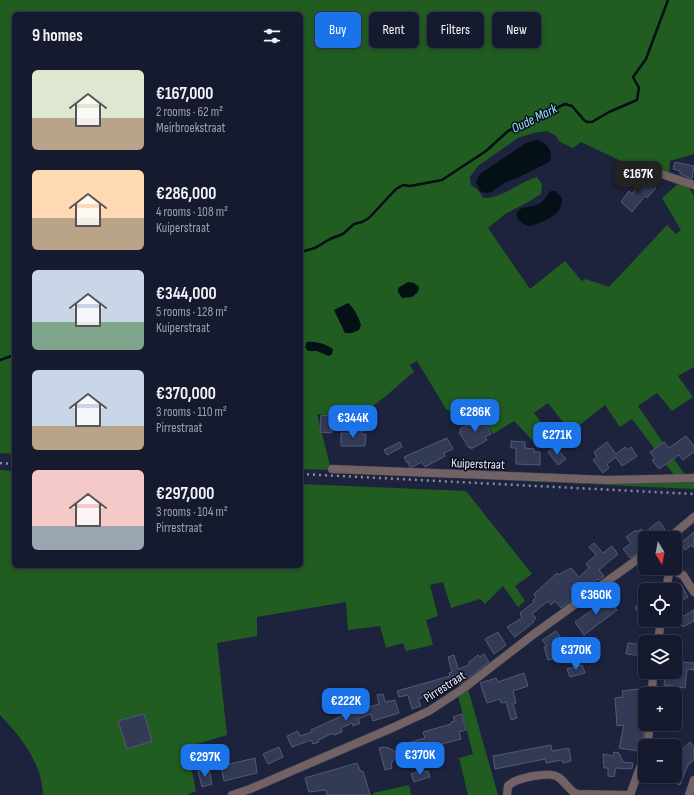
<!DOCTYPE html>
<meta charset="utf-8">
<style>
:root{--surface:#161a2e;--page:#1f2336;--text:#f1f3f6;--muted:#9ea1aa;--line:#35384a;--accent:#1a73e8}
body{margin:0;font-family:"Sofia Sans Condensed",sans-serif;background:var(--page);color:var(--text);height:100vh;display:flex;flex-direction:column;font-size:15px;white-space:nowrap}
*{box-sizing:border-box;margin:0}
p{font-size:13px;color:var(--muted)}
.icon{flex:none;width:22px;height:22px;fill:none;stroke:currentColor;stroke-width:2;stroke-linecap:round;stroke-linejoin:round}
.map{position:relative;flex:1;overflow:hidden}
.panel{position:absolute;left:12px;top:12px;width:291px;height:556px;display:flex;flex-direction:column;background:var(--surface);border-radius:6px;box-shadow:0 2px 6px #0003,0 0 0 1px var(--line)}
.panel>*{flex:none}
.top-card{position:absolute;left:315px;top:12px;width:319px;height:36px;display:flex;gap:8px}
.needle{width:26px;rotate:170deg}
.tools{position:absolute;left:638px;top:531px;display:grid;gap:8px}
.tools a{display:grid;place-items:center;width:44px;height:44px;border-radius:6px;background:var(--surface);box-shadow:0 2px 6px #0003,0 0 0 1px var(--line);font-size:20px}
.price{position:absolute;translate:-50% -34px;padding:0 9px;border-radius:8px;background:var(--accent);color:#fff;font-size:13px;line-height:26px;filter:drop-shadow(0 1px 2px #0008)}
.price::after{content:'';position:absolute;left:50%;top:24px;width:12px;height:9px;margin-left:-6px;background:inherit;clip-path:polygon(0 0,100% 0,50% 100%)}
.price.selected{background:#222;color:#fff}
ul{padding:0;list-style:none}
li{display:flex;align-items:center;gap:12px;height:100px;padding:0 20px}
li span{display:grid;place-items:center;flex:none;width:112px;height:80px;border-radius:6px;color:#555}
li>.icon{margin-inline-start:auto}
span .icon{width:48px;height:48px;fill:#fffc;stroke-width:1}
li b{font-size:17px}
h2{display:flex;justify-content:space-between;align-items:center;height:48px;padding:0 20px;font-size:17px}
.tag{padding:0 14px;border-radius:6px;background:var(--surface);box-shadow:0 2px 6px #0003,0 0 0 1px var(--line);font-size:14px;line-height:36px}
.tag.selected{background:var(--accent);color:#fff}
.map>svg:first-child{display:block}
.green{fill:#215c21}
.water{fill:#041015}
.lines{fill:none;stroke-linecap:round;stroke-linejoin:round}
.stream{stroke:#041015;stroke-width:2.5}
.building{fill:#333a56;stroke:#515a78}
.minor-casing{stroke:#393f58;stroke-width:9}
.minor{stroke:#736264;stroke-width:8}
.rail{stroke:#878da2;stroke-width:2.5;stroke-dasharray:2 4;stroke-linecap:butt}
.labels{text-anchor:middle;stroke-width:3;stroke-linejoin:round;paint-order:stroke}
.street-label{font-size:13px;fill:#e5ebfd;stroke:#0b0d19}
.water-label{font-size:14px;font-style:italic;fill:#96e3fe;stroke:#0b0d19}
</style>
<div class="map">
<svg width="694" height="795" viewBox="0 0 694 795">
<rect width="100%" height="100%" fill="#1d233d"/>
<g class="green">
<path d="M0 0H694V154L670 161 669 173 652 168 651 172 623 162 581 142 573 148 560 142 555 135 547 131 534 133 518 138 478 166 470 177 471 185 479 191 483 198C504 198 517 183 537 177L542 184 541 194 530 201 505 214 488 228 530 289 565 261 582 281 586 279 609 287 667 225 676 234 681 230 662 198 679 183 688 186 694 196V367L678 376 693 397 672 411 657 393 638 406 685 475H674L632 419 620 427 605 405 571 432 548 403 534 413 553 438 538 446 514 421 493 434 479 413 471 411 455 415 446 409 417 361 410 365 414 372C398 384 378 406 360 413 346 418 330 415 317 414L331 470 301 469V14H14V454L0 453Z"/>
<path d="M0 470 14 471V566H301V484L466 491 532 574 515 586 525 601 518 607 503 586 485 604 480 599 451 608 443 582 430 585 438 616 426 620 433 645 406 651 403 643 386 648 380 626 348 630 346 602 257 617V636L217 643 227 735 187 747 196 791 187 795H43C42 763 21 737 0 715Z"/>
<path d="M463 476 694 481V489L463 478Z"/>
<path d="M468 689 498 795H468L459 758 473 754 458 696Z"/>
<path d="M409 785 411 795H373V793Z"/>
</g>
<g class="water">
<path d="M536 140C546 141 555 152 549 162L517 178 504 183 492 192 486 193 480 191 476 182 480 174 526 143Z"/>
<path d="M551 191H555L562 198C562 202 561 207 559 210 556 216 537 225 530 226 524 226 511 216 519 210 523 206 533 207 539 204 545 201 546 195 551 191Z"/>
<path d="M408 282 414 283 419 287 418 292 412 297 402 298 398 292V288Z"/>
<path d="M348 303C354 308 359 318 361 325L359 330 352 333H345L334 310Z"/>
<path d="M307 342C317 341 325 344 333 349L332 354 329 356 317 351H308L305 347Z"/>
</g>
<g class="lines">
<g class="stream">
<path d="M301 252 315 248 330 239 343 234 354 224 362 222 369 218 396 189 403 185 410 186 442 180 486 151 508 131 565 104 572 106 584 120 587 122H592L609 112 637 100 639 88 633 77 646 59 668 0"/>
<path d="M0 360 14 355"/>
</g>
</g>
<g class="building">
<path d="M675 162 694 166 692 179 680 174V171L673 169Z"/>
<path d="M645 178 656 188 647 198 645 196 632 212 621 202 629 191 632 194Z"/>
<path d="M321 415 332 416 331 433 320 432Z"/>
<path d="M481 416 491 434 485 437 487 440 471 449V447L469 448 459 432 461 431 460 429Z"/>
<path d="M354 430 362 431V434H366L365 446H341V433L354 434Z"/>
<path d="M686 436 694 446V452L683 460 679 455 659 469 652 460 655 459 650 452 664 442 669 448Z"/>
<path d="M447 438 453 449 444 453 445 456 425 467 422 462 412 467H410L408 462 407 463 404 457Z"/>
<path d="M511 441 525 442V448L534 449V452H540V465L516 464V448H511Z"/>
<path d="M400 442 402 447 387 455 384 450Z"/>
<path d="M607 442 616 454 625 447 627 450 631 447 637 456 622 466 616 457 607 464 609 468 603 473 593 460 597 457 594 452Z"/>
<path d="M555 446 566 459 558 465 548 452Z"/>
<path d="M659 521 665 529 655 537 649 529Z"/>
<path d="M641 529 645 534V549L630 558 623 549 631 543 626 537 636 530 637 532Z"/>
<path d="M694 532V548L692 545 685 550 681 543Z"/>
<path d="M594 543 603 553 612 546 618 554 599 570 604 576 599 580 598 579 561 608 555 601 551 605 548 601 532 614 536 618 533 621 534 622 515 637 507 627 522 618 520 613 534 602 533 600 536 597 534 594 557 573 558 575 571 568 579 577 589 568 586 564 596 555 589 547Z"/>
<path d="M681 584 688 597 675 605V597L679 595 675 588Z"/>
<path d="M607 596 617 610 584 635 575 622 598 606 596 604Z"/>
<path d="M645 601V614L640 617 635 607Z"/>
<path d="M694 610V621L683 627 682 625 680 626 677 620Z"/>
<path d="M556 631 562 639 559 641 561 657 548 660 544 647 547 646 542 640Z"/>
<path d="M498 632 506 645 494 654 485 639Z"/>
<path d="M628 643 645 645 644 656 626 654Z"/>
<path d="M675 646 682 647 680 662 694 663V670L687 669 685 688 664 685 665 676 672 677V673H675Z"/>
<path d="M484 654 489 662 462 683 418 699 421 706 412 709 408 695 399 697 397 691 450 676 449 673 452 672 448 657 454 655 458 669 469 665V662L478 655 480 657Z"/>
<path d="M582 665 585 673 570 677 567 669Z"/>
<path d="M524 673 528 686 513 691 516 703 513 704 517 718 511 720 506 702 501 703 500 699 487 703 480 683 496 678 498 682Z"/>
<path d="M638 689 641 706H642L643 717 645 716 642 745H639L638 751 619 748 624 725 617 726 615 698 623 697 622 691Z"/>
<path d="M383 694 385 702 395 700 399 713 373 721 371 714 358 719 360 723 353 726 352 723 341 728 342 732 334 735 333 733 318 740 319 742 313 744 311 740 292 747 287 736 298 731 300 736 312 732 311 730 348 713 347 711 358 706 359 710 379 704 377 695Z"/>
<path d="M144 714 152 741 127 749 118 721Z"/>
<path d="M462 714 466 730 459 732 461 739 419 750 421 755 405 760 401 745 425 738 423 732 451 724V722L455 721 453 717Z"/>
<path d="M690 742 694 747V760L688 765 680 785 657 776H675V752L678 753Z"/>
<path d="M551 745 552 751 569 748 571 761 563 763 562 760 546 763 545 759 495 769 493 756Z"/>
<path d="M279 747 283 757 268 764 263 754Z"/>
<path d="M384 747 389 748 398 753 391 764 392 768 385 770 379 748Z"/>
<path d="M614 752 619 753 623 762 633 763 632 769 616 768 614 777 608 776V768H604L603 754 613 756Z"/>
<path d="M255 758 257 773 224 781 221 766Z"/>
<path d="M357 763 361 772 363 771 370 795H327L326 790 309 792 305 778Z"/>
<path d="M209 769 212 784 202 787 198 771Z"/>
<path d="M423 770 424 772 428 771 430 777 414 782 411 774Z"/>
</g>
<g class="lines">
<g class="minor-casing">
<g id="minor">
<path d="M655 172 694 185"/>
<path d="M332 469 608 480 694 478"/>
<path d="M669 538 694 517"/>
<path d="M669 569 683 575 694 592"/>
<path d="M666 590 670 568"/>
<path d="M658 642 661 620"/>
<path d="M652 694 653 672"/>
<path d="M647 746 650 724"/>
<path d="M232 795 250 789 392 728 429 711 464 688 534 634 645 554"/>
<path d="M507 795 508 786C515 778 549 771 558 777 566 782 568 790 577 794L628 795"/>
<path d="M630 795 645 754"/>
<path d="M689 795 694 780"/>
</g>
</g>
<use href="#minor" class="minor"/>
<g class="rail">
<path d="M0 463 14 464"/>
<path d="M301 474 694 494"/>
</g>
</g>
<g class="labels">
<g class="street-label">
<text transform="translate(478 463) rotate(2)" y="5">Kuiperstraat</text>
<text transform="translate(444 686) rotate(-33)" y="5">Pirrestraat</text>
</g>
<g class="water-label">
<text transform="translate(534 118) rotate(-26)" y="5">Oude Mark</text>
</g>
</g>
</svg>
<div class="tools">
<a><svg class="needle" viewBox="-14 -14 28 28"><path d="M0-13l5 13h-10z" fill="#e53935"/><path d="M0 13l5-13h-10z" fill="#9ea1aa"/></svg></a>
<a><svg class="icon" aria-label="locate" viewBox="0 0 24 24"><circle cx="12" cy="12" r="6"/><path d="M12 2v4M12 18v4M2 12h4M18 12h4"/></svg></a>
<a><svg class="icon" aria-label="layers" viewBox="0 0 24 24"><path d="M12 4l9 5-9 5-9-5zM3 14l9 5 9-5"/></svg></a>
<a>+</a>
<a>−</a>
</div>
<b class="price selected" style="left:638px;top:195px">€167K</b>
<b class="price" style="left:475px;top:433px">€286K</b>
<b class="price" style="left:353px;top:439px">€344K</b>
<b class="price" style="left:557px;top:456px">€271K</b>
<b class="price" style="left:596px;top:616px">€360K</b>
<b class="price" style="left:576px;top:671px">€370K</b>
<b class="price" style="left:346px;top:722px">€222K</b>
<b class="price" style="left:420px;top:776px">€370K</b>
<b class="price" style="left:205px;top:778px">€297K</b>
<div class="top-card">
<a class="tag selected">Buy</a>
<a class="tag">Rent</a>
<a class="tag">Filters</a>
<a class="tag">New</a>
</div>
<section class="panel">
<h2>9 homes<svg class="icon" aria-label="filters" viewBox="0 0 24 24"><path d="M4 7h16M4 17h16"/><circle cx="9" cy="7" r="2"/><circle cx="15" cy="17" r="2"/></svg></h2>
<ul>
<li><span style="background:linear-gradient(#dfe7d0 60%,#b9a48a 0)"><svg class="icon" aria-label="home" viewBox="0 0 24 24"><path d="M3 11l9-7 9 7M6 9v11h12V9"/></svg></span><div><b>€167,000</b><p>2 rooms · 62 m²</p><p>Meirbroekstraat</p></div></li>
<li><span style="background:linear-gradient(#ffd9b3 60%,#b9a48a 0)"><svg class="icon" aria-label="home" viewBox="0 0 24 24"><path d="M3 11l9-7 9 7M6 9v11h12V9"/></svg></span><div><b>€286,000</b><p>4 rooms · 108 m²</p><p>Kuiperstraat</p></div></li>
<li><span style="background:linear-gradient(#c9d6e8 65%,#7fa58c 0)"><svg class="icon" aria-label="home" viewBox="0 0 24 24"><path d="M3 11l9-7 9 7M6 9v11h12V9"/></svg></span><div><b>€344,000</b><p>5 rooms · 128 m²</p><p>Kuiperstraat</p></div></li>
<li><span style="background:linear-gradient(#c9d6e8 70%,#b9a48a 0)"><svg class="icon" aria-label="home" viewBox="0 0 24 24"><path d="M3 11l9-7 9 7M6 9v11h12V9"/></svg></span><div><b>€370,000</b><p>3 rooms · 110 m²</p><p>Pirrestraat</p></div></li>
<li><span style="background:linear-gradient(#f6c9c9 70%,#9aa5b1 0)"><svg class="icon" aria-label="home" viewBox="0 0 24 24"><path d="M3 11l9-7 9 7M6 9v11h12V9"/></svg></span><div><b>€297,000</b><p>3 rooms · 104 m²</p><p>Pirrestraat</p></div></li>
</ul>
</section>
</div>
